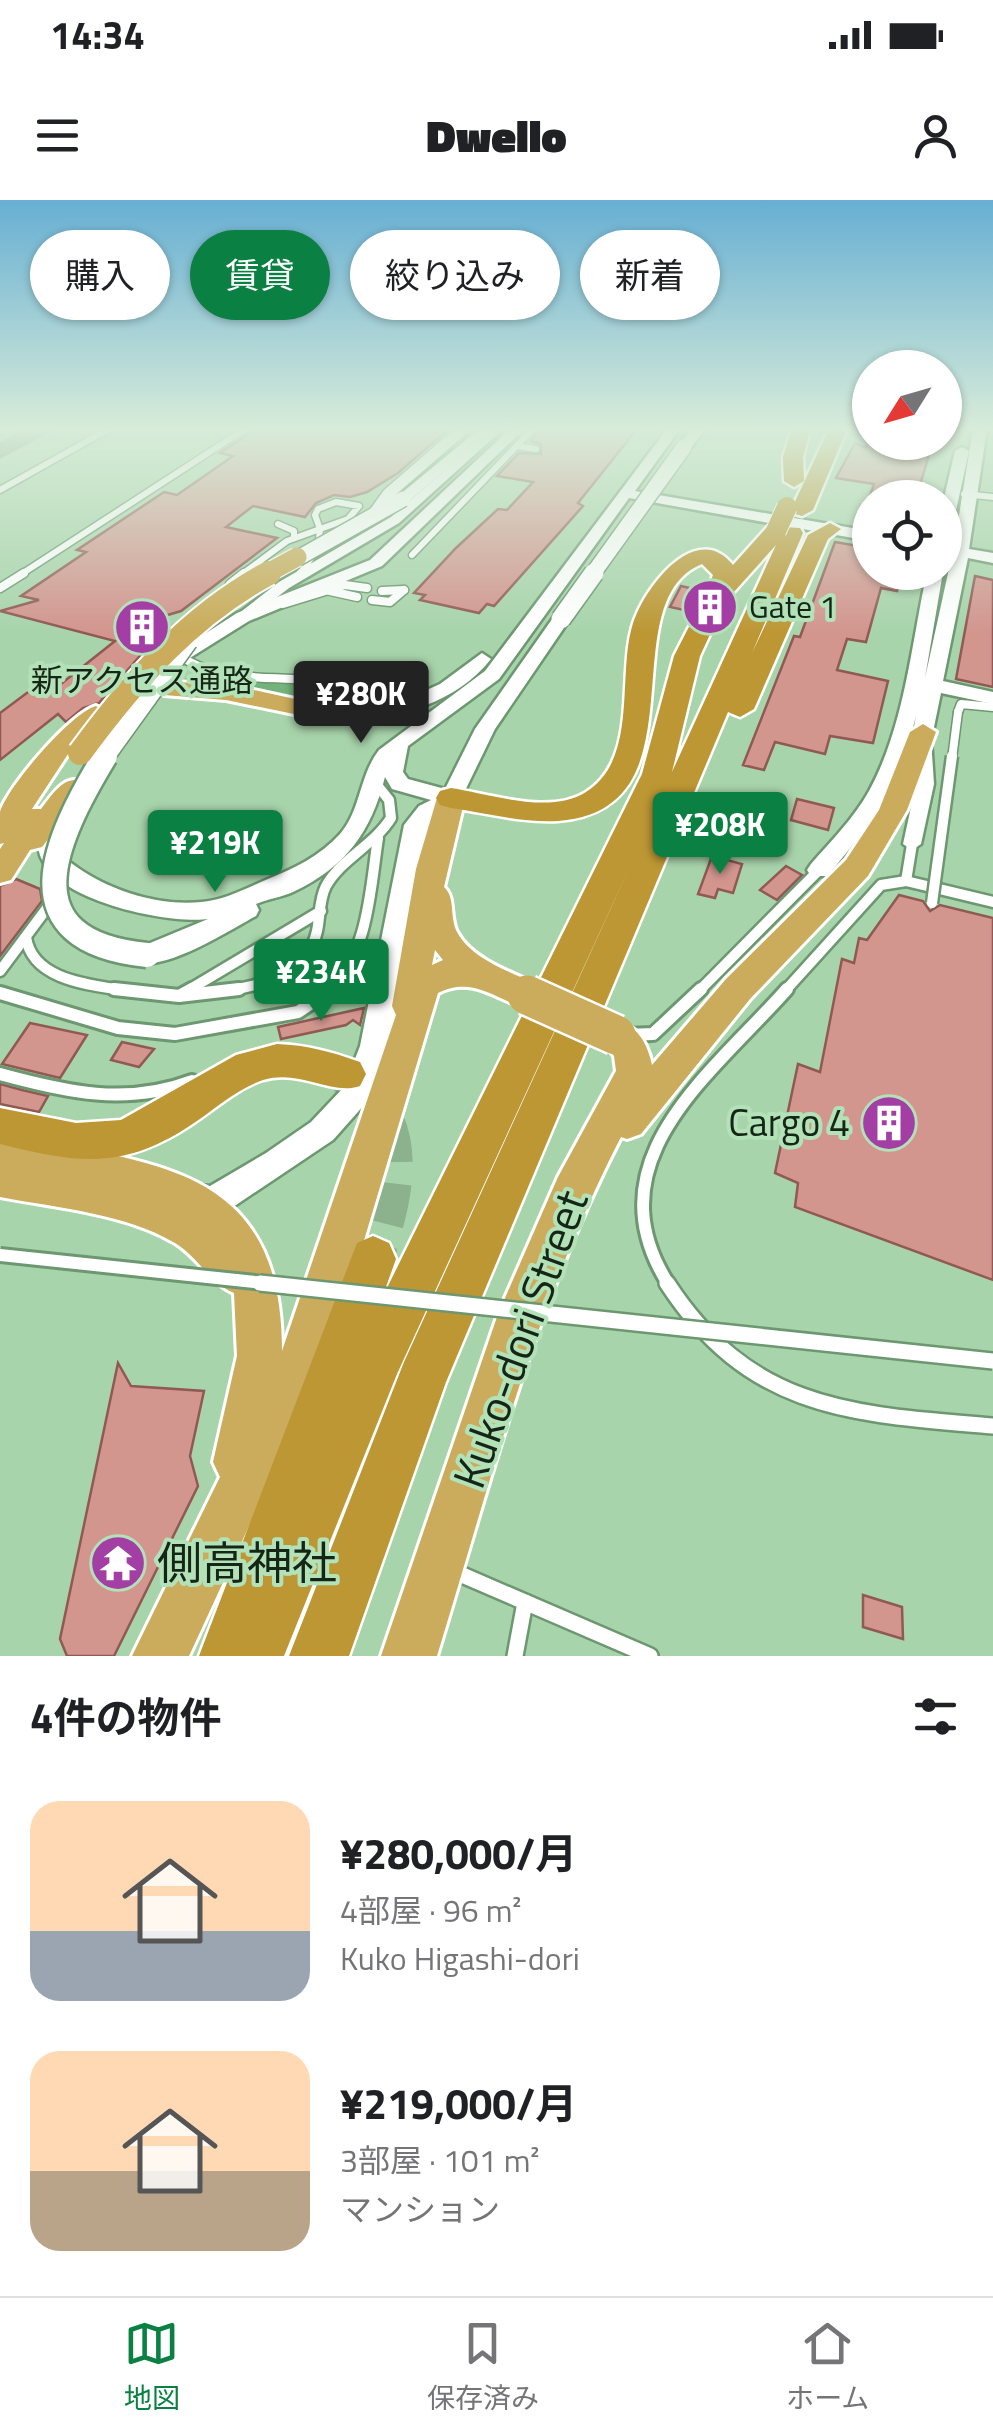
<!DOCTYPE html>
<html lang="ja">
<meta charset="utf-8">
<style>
:root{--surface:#fff;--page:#f2f2f2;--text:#202124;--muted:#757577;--line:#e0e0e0;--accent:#0b8043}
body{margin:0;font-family:"Titillium Web","Noto Sans JP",sans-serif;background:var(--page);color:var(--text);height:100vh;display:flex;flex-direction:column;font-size:38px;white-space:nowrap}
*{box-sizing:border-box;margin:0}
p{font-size:32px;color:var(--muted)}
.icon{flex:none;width:55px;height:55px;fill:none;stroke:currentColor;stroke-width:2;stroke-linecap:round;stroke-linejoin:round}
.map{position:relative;height:1456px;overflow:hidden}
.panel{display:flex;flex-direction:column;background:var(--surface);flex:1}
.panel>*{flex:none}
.top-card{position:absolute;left:30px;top:30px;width:935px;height:90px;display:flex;gap:20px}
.needle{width:65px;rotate:233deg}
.controls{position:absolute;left:852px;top:150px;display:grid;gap:20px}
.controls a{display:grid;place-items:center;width:110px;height:110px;border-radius:50%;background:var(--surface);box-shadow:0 2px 8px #0004;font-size:50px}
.price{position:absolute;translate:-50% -85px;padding:0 22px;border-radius:10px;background:var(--accent);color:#fff;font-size:32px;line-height:65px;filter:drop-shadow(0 2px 5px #0008)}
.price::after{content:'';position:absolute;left:50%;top:60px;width:30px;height:22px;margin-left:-15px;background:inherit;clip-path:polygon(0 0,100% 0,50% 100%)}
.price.active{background:#222;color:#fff}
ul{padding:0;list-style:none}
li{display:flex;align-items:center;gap:30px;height:250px;padding:0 30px}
li span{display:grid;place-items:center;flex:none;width:280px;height:200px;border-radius:30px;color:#555}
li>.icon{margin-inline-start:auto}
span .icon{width:120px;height:120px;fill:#fffc;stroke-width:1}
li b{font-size:42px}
h2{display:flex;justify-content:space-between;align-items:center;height:120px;padding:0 30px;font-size:42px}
.pill{padding:0 35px;border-radius:45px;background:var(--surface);box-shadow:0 2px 8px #0004;font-size:35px;line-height:90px}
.pill.active{background:var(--accent);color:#fff}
.status{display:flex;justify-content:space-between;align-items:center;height:70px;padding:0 50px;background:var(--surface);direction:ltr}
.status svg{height:28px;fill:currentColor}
header{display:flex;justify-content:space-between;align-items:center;height:130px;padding:0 30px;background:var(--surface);font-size:45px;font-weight:800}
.menu{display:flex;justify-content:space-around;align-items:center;height:140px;border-top:2px solid var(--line);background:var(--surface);font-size:28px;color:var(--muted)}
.menu a{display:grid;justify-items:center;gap:5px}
.menu .active{color:var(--accent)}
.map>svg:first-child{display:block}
.green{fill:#75b37c}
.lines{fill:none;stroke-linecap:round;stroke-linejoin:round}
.taxiway{fill:#6c8e6f;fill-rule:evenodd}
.building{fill:#d2968f;stroke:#905953;stroke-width:2.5}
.motorway-tunnel{stroke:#8bb18d;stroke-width:41;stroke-dasharray:41 21;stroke-linecap:butt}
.service-far4-casing{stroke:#6c9770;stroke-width:9}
.service-far3-casing{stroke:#6c9770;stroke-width:11}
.service-far2-casing{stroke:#6c9770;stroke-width:15}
.service-far1-casing{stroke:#6c9770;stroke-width:18}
.service-casing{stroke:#6c9770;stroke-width:20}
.minor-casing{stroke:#6c9770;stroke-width:5}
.tertiary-casing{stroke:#6c9770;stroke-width:5}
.trunk-casing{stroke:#fff;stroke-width:6}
.motorway-casing{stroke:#fff;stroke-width:5}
.service-far4{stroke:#fff;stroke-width:6}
.service-far3{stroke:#fff;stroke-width:8}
.service-far2{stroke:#fff;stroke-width:10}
.service-far1{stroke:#fff;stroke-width:12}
.service{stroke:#fff;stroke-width:15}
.minor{fill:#fff;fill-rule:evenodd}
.tertiary{fill:#fff;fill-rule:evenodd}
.trunk{fill:#caac5c;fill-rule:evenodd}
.motorway{fill:#bd9734;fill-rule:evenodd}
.service-bridge-far3-casing{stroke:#6c9770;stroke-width:11;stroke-linecap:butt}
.service-bridge-far2-casing{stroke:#6c9770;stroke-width:15;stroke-linecap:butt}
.service-bridge-far1-casing{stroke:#6c9770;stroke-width:18;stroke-linecap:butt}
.service-bridge-casing{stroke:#6c9770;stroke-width:20;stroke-linecap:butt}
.minor-bridge-casing{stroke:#6c9770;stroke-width:14;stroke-linecap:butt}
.tertiary-bridge-far2-casing{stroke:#6c9770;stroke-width:18;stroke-linecap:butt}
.tertiary-bridge-far1-casing{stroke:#6c9770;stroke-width:22;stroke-linecap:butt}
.tertiary-bridge-casing{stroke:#6c9770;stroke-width:29;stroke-linecap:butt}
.trunk-bridge-far2-casing{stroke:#fff;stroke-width:21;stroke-linecap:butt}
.trunk-bridge-far1-casing{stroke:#fff;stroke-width:28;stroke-linecap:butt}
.trunk-bridge-casing{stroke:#fff;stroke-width:44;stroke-linecap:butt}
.motorway-bridge-casing{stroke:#fff;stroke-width:22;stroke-linecap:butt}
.service-bridge-far3{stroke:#fff;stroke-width:8}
.service-bridge-far2{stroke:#fff;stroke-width:10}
.service-bridge-far1{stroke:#fff;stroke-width:12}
.service-bridge{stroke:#fff;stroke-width:15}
.minor-bridge{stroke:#fff;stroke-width:11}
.tertiary-bridge-far2{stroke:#fff;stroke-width:15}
.tertiary-bridge-far1{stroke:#fff;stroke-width:19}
.tertiary-bridge{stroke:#fff;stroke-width:24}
.trunk-bridge-far2{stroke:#caac5c;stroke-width:19}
.trunk-bridge-far1{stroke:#caac5c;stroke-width:24}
.trunk-bridge{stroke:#caac5c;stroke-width:39}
.motorway-bridge{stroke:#bd9734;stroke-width:20}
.labels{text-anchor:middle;stroke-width:8;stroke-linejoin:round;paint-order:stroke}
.far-poi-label{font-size:32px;fill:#152617;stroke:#b4e2b8;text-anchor:start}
.poi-label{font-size:38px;fill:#152617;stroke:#b4e2b8;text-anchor:end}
.near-street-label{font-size:45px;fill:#152617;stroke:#b4e2b8}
.near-poi-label{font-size:45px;fill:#152617;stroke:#b4e2b8;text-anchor:start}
</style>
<div class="status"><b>14:34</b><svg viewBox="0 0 49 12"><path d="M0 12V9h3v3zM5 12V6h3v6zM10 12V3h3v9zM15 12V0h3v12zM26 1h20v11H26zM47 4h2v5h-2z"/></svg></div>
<header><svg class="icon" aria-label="menu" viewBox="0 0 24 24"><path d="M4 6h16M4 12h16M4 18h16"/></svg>Dwello<svg class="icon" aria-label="person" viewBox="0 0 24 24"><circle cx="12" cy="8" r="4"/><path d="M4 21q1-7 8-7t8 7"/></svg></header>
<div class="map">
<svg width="993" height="1456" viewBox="0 0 993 1456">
<rect width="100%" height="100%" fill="#a8d4ab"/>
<path class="green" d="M191 468 234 481 305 483 317 495 311 504 175 484 194 474Z"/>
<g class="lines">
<path class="taxiway" d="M27 229H56L0 259V242Z"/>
</g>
<g class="building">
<path d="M256 229H449L398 273 367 292 350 297 334 295 316 303 305 317 253 306 226 327 277 338 181 411 161 417 139 435 145 450 99 503 83 508 66 522 58 514 0 560V513L47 478 62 483 115 441 0 411 39 400 21 396 86 352 77 350 164 292 177 295 233 256 220 253Z"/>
<path d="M540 229H637L578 303 583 306 494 406 487 404 479 413 420 400 425 395 414 393 456 348 498 309 507 310 533 282 497 276 519 253 541 254V244L531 241Z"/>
<path d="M868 242H933L916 298H869L874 284 836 278 855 243 866 248Z"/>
<path d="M835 342 870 348V372H901L897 391 881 388 866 442 847 439 837 470 888 481 873 543 830 536 825 554 775 542 764 570 743 565 794 436 800 437Z"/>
<path d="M975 376 993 380V487L956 479Z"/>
<path d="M681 386 690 388 687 393 701 396 708 405 693 412 670 407Z"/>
<path d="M797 599 834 608 828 630 791 620Z"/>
<path d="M712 656 742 664 733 693 718 689 715 698 698 694Z"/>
<path d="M786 666 802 675 777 700 760 690Z"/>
<path d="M16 679 40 689 42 701 0 756V686Z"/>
<path d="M899 695 923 701 930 711 940 705 993 718V1080L795 1007 798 983 775 973 798 864 820 872 842 759 854 763 859 738 867 740Z"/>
<path d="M364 808 360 825 353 820 346 825 281 839 278 827Z"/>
<path d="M30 823 87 835 60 878 2 864Z"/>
<path d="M122 842 154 849 139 867 111 860Z"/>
<path d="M0 884 22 890 48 896 39 912 0 904Z"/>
<path d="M118 1163 131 1186 204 1191 190 1256 198 1286 114 1456H67L60 1439Z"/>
<path d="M863 1395 902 1407 903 1439 863 1427Z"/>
</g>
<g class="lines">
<path class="motorway-tunnel" d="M346 874C412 928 394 987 373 1059"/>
<g class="service-far4-casing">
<g id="service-far4">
<path d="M517 246 536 249"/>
<path d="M0 290 109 229"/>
<path d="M964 294 993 297"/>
<path d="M336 302 359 306 348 319 320 329 315 315 318 309Z"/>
<path d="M278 324 294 331V337"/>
<path d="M412 355 533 229"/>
<path d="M20 375 245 229"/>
<path d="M241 375 287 341 320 329"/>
<path d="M299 375 318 348 320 329"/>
</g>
</g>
<g class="service-far3-casing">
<g id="service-far3">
<path d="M298 377 301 373"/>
<path d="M230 384 244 373"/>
<path d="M0 388 24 373"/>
<path d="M330 391 357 397"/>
<path d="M382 391 404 390"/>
<path d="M372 400 390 402 404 390"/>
<path d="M283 404 345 385 367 388"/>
<path d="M175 453C216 482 259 476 307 480L326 501 318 511"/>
<path d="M958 512 961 504 993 507"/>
</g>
</g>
<g class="service-far2-casing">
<g id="service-far2">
<path d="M906 681 912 644"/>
<path d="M26 737C32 781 92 785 128 791"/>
<path d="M0 771 53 700"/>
<path d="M187 791 321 711"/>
<path d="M226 791C265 784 307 776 317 731 320 717 319 699 326 686 341 659 374 645 391 618L389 600 373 580"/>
<path d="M329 791C369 752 370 690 378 638"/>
<path d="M699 791 819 670"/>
<path d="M785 791 881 685 906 681 993 702"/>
</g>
</g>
<g class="service-far1-casing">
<g id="service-far1">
<path d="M114 789 179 796 239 789"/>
<path d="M0 793 118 828 175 834 298 812 332 789"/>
<path d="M181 795 192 789"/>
<path d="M627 835 653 834 701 789"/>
<path d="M0 874C66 892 126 906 192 881"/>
<path d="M669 1085C589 961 712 874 787 789"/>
</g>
</g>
<g class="service-casing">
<g id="service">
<path d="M667 1083C751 1212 854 1214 993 1226"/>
<path d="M453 1371 650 1456"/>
<path d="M515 1456 525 1402"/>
</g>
</g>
<g class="minor-casing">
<g id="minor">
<path d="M492 229H503L399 323 289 388 248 420H238V414L279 382 391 317Z"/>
<path d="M923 534 931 539 934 584 921 644 912 650 903 644 916 584 915 539Z"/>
</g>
</g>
<g class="tertiary-casing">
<g id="tertiary">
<path d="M479 229H493L408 302H398V296Z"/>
<path d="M510 229H524L382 366 249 421 177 466H163L161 462 237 413 370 360Z"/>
<path d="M667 229H680L635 291 870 331V341L629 298 499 479 408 546 403 572 408 579 445 589 475 529 555 415H567L570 419 495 529 459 603 435 616 426 627 388 846 365 904 333 940 236 1005 211 1016 181 1009 176 999 181 989 192 984 210 986 266 953 311 922 344 887 360 846 404 625 419 606 431 600 392 589 385 577C371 632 346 667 293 692 282 697 268 699 256 704L259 710 256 716C230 730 166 771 138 762L134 755 138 748 208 719C165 725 12 694 42 627 47 616 53 602 65 599L76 606 61 637 65 658C100 688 156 707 202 702 225 700 247 688 268 679 295 668 320 656 340 634 361 610 359 576 379 550L485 471Z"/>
<path d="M692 229H706L689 250H679L677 247Z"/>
<path d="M973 229H987L969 349 993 353V363L968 358 943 481 993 492V504L941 493 933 532 923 538 913 532 916 516C901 580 870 627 827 676H811L807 670 811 664C831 641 854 618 869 591 905 525 911 445 927 372H943L925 478 952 355 945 354V344L954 346Z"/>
<path d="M962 247 969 251 953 324 945 329 944 298 955 251Z"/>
<path d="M482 453 491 459C456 503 399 519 345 519 332 518 317 519 308 511L318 505 364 507 402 501 440 484Z"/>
</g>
</g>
<g class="trunk-casing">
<g id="trunk">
<path d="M173 482 226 484 327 506 331 511 318 519 226 500 164 495 160 490 164 485Z"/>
<path d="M96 506 109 514 70 551 32 609H41C54 593 63 575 85 581L89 587 42 647 30 650 11 680 0 683V649L4 643 0 644C0 635 0 620 0 612 8 586 71 513 96 506Z"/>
<path d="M923 524 936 532 907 610 868 676 750 799 641 934 627 939 621 937C536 1101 491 1280 437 1456H381L498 1114 558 977 616 871 614 856 598 835 603 825C632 815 647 840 652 865L726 779 846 660 879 610 910 532Z"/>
<path d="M451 589 461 591 465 598 444 687C456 698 449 716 457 732 472 760 513 773 539 785L544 795 539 805 527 809C494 798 472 776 438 793L333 1144 189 1456H132L220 1277 213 1262 237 1156 234 1093C210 1083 198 1057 175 1043 124 1013 57 1008 0 997V934C148 964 282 960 282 1151L396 815 392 806 416 669 437 598 441 591ZM435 750 443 760 432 765Z"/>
</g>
</g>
<g class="motorway-casing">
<g id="motorway">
<path d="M792 229H810L803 257 804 281 794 287 784 281 783 257Z"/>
<path d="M829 229H847L813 310 802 316 795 314 791 310Z"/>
<path d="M830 323 841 329 828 339 754 509 740 517 728 512 446 1182 349 1456H289L404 1162 631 664 397 1174 284 1456H199L357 1043 373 1036 389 1043 396 1059 382 1098 642 574 674 456 695 415 707 408 719 415 700 456 672 572 776 345 724 403 716 405 704 398 713 375 702 364C608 402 708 610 558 621 522 623 486 613 451 608L440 605 436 598 440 591 451 588C490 594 550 615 586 592 643 556 613 463 637 413 651 381 698 321 733 365L768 326 800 328 803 333 752 453 808 335Z"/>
<path d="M277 844C307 845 332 852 360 862L366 874 360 886C331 896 301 869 263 880 236 889 214 910 191 925 122 971 76 963 0 944V908L76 923 121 920 236 855Z"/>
</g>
</g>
<use href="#service-far4" class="service-far4"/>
<use href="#service-far3" class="service-far3"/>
<use href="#service-far2" class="service-far2"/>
<use href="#service-far1" class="service-far1"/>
<use href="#service" class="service"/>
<use href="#minor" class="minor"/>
<use href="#tertiary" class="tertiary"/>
<use href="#trunk" class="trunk"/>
<use href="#motorway" class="motorway"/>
<g class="service-bridge-far3-casing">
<path id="service-bridge-far3" d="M952 559 958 512"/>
</g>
<g class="service-bridge-far2-casing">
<path id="service-bridge-far2" d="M932 703 952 556"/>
</g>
<g class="service-bridge-far1-casing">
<path id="service-bridge-far1" d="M0 1055 283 1085"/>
</g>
<g class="service-bridge-casing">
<path id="service-bridge" d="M260 1083 993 1161"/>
</g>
<g class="minor-bridge-casing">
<path id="minor-bridge" d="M370 319 388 294 463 229"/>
</g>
<g class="tertiary-bridge-far2-casing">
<g id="tertiary-bridge-far2">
<path d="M277 370 403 299"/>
<path d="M592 375 684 247"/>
</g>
</g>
<g class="tertiary-bridge-far1-casing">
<g id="tertiary-bridge-far1">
<path d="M561 419 594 373"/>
<path d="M103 559 188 441"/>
</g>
</g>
<g class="tertiary-bridge-casing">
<path id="tertiary-bridge" d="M105 556C56 637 5 741 147 755"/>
</g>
<g class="trunk-bridge-far2-casing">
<path id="trunk-bridge-far2" d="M264 375 297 357"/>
</g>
<g class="trunk-bridge-far1-casing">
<path id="trunk-bridge-far1" d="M80 553C133 481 189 416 269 373"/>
</g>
<g class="trunk-bridge-casing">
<path id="trunk-bridge" d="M527 795 616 835"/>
</g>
<g class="motorway-bridge-casing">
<path id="motorway-bridge" d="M776 331 787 307"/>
</g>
<use href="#service-bridge-far3" class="service-bridge-far3"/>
<use href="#service-bridge-far2" class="service-bridge-far2"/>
<use href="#service-bridge-far1" class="service-bridge-far1"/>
<use href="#service-bridge" class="service-bridge"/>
<use href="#minor-bridge" class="minor-bridge"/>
<use href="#tertiary-bridge-far2" class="tertiary-bridge-far2"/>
<use href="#tertiary-bridge-far1" class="tertiary-bridge-far1"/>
<use href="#tertiary-bridge" class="tertiary-bridge"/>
<use href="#trunk-bridge-far2" class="trunk-bridge-far2"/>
<use href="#trunk-bridge-far1" class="trunk-bridge-far1"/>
<use href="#trunk-bridge" class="trunk-bridge"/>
<use href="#motorway-bridge" class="motorway-bridge"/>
</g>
<linearGradient id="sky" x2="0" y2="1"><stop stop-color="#67afd3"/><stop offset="0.53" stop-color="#d8ecd9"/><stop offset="1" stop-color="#d8ecd9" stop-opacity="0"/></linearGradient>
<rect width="993" height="432" fill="url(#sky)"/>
<defs>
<g id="building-disc" transform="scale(2.875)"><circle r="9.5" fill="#a23ea4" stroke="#b4e2b8"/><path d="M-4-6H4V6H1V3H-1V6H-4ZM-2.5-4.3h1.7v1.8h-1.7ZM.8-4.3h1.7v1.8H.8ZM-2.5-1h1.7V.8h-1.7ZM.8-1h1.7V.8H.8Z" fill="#fff"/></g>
<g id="temple-disc" transform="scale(2.875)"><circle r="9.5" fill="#a23ea4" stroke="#b4e2b8"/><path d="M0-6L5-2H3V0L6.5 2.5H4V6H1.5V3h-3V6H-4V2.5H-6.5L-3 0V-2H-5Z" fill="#fff"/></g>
</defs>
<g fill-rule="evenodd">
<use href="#building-disc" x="710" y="407"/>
<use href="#building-disc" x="142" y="427"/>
<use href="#building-disc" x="889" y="923"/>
<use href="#temple-disc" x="118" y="1363"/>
</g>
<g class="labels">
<g class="far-poi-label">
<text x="749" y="418">Gate 1</text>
<text x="142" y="492" text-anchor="middle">新アクセス通路</text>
</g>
<g class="poi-label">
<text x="850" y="936">Cargo 4</text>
</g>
<g class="near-street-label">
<text transform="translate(520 1139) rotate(-70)" y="16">Kuko-dori Street</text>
</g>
<g class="near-poi-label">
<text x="157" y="1379">側高神社</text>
</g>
</g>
</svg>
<div class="controls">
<a><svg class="needle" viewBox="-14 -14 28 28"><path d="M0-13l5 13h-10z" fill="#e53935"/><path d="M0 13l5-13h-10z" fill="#757577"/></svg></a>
<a><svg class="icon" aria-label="locate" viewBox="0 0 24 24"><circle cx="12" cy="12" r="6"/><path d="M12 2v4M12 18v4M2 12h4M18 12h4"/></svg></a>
</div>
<b class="price active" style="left:361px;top:546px">¥280K</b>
<b class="price" style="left:720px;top:677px">¥208K</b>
<b class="price" style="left:215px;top:695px">¥219K</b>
<b class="price" style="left:321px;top:824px">¥234K</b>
<div class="top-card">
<a class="pill">購入</a>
<a class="pill active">賃貸</a>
<a class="pill">絞り込み</a>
<a class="pill">新着</a>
</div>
</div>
<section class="panel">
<h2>4件の物件<svg class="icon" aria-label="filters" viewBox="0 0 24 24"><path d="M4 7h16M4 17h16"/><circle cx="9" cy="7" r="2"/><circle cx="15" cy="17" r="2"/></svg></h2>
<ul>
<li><span style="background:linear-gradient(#ffd9b3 65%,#9aa5b1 0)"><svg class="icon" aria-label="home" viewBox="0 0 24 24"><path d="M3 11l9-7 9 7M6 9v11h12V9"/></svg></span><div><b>¥280,000/月</b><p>4部屋 · 96 m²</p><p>Kuko Higashi-dori</p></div></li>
<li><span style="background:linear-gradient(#ffd9b3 60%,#b9a48a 0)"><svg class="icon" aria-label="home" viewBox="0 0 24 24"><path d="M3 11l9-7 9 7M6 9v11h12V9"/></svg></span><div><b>¥219,000/月</b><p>3部屋 · 101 m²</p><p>マンション</p></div></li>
</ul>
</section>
<nav class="menu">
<a class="active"><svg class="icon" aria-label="map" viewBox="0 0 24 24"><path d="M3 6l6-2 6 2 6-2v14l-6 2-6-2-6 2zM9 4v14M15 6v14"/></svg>地図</a>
<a><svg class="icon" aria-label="saved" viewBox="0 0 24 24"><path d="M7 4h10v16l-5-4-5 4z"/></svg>保存済み</a>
<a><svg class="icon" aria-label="home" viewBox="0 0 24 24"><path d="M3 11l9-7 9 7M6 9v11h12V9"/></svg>ホーム</a>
</nav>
